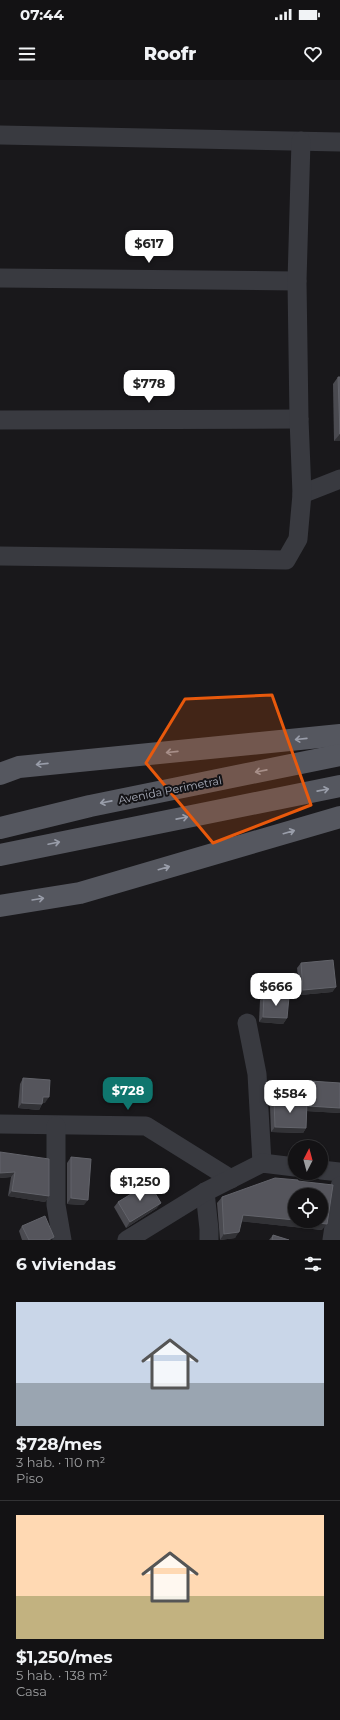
<!DOCTYPE html>
<html lang="es">
<meta charset="utf-8">
<style>
:root{--surface:#131214;--page:#1c1b1d;--text:#f1f3f6;--muted:#9d9ea0;--line:#323234;--accent:#0f766e}
body{margin:0;font-family:Montserrat,sans-serif;background:var(--page);color:var(--text);height:100vh;display:flex;flex-direction:column;font-size:15px;white-space:nowrap}
*{box-sizing:border-box;margin:0}
p{font-size:13px;color:var(--muted)}
.icon{flex:none;width:22px;height:22px;fill:none;stroke:currentColor;stroke-width:2;stroke-linecap:round;stroke-linejoin:round}
.map{position:relative;height:1160px;overflow:hidden}
.details{display:flex;flex-direction:column;background:var(--surface);flex:1}
.details>*{flex:none}
.needle{width:26px;rotate:6deg}
.fabs{position:absolute;left:288px;top:1060px;display:grid;gap:8px}
.fabs a{display:grid;place-items:center;width:40px;height:40px;border-radius:50%;background:var(--surface);box-shadow:0 1px 3px #0004,0 0 0 1px var(--line);font-size:20px}
.price{position:absolute;translate:-50% -34px;padding:0 9px;border-radius:8px;background:#fff;color:#222;font-size:13px;line-height:26px;filter:drop-shadow(0 1px 2px #0008)}
.price::after{content:'';position:absolute;left:50%;top:24px;width:12px;height:9px;margin-left:-6px;background:inherit;clip-path:polygon(0 0,100% 0,50% 100%)}
.price.selected{background:var(--accent);color:#fff}
ul{padding:0;list-style:none}
li{display:grid;align-content:center;gap:8px;height:212px;padding:0 16px}
li+li{border-top:1px solid var(--line)}
li span{display:grid;place-items:center;height:124px;border-radius:0px;color:#555}
li>.icon{margin-inline-start:auto}
span .icon{width:72px;height:72px;fill:#fffc;stroke-width:1}
li b{font-size:17px}
h2{display:flex;justify-content:space-between;align-items:center;height:48px;padding:0 16px;font-size:17px}
.status{display:flex;justify-content:space-between;align-items:center;height:28px;padding:0 20px;background:var(--surface);direction:ltr}
.status svg{height:11px;fill:currentColor}
header{display:flex;justify-content:space-between;align-items:center;height:52px;padding:0 16px;background:var(--surface);font-size:18px;font-weight:800}
.map>svg:first-child{display:block}
.lines{fill:none;stroke-linecap:round;stroke-linejoin:round}
.minor{stroke:#393a40;stroke-width:19}
.primary{stroke:#55575f;stroke-width:22}
.wall{fill:#4a4a50}
.shaded-wall{fill:#323236}
.building{fill:#55555c;stroke:#62636a}
.oneway{stroke:#999da9}
.marked{fill:#e8590c;fill-opacity:0.2;stroke:#e8590c;stroke-width:3;stroke-linejoin:round}
.labels{text-anchor:middle;stroke-width:4;stroke-linejoin:round;paint-order:stroke}
.street-label{font-size:11px;fill:#aaaebb;stroke:#141316}
</style>
<div class="status"><b>07:44</b><svg viewBox="0 0 49 12"><path d="M0 12V9h3v3zM5 12V6h3v6zM10 12V3h3v9zM15 12V0h3v12zM26 1h20v11H26zM47 4h2v5h-2z"/></svg></div>
<header><svg class="icon" aria-label="menu" viewBox="0 0 24 24"><path d="M4 6h16M4 12h16M4 18h16"/></svg>Roofr<svg class="icon" aria-label="heart" viewBox="0 0 24 24"><path d="M12 20l-8-8c-3-5 5-10 8-4 3-6 11-1 8 4z"/></svg></header>
<div class="map">
<svg width="340" height="1160" viewBox="0 0 340 1160">
<rect width="100%" height="100%" fill="#19181b"/>
<g class="lines">
<g class="minor">
<path d="M0 55 340 62"/>
<path d="M0 198 297 201"/>
<path d="M0 340 299 339"/>
<path d="M302 414 340 399"/>
<path d="M0 476 286 480 298 459 302 414 299 339 297 201 301 61"/>
<path d="M247 943 257 994 262 1083"/>
<path d="M0 1044 146 1046 231 1099"/>
<path d="M56 1046V1125L62 1160"/>
<path d="M321 1090 340 1092"/>
<path d="M205 1112 209 1149V1160"/>
<path d="M127 1160 205 1112 262 1083 295 1087"/>
<path d="M332 1160 340 1106"/>
</g>
<g class="primary">
<path d="M0 694 19 687 340 655"/>
<path d="M0 748 90 726 340 675"/>
<path d="M0 775 340 706"/>
<path d="M0 826 80 813 340 737"/>
</g>
</g>
<g class="wall">
<path d="M338 297H340V361H334L333 304Z"/>
<path d="M301 883 336 907 332 912 300 915 297 888Z"/>
<path d="M264 915 287 938 283 944 259 942 260 920Z"/>
<path d="M23 998 45 1023H42V1024L39 1030 18 1028 20 1004Z"/>
<path d="M310 1001 340 1003V1033L307 1031 306 1048 303 1053 271 1052 270 1026 274 1020 305 1021 306 1007Z"/>
<path d="M0 1072 49 1116 45 1122 8 1116 11 1097 0 1098Z"/>
<path d="M71 1077 84 1125 67 1124V1083Z"/>
<path d="M298 1101 322 1150 241 1141 235 1158 220 1160 217 1123 222 1117Z"/>
<path d="M118 1122 157 1128 126 1148 114 1127Z"/>
<path d="M22 1146 52 1160H22L19 1151Z"/>
<path d="M273 1155 289 1160H269Z"/>
</g>
<g class="shaded-wall">
<path d="M340 354V361H334Z"/>
<path d="M336 907 332 912 300 915 303 910Z"/>
<path d="M263 937 287 938 283 944 259 942Z"/>
<path d="M43 1017H49L45 1023H39Z"/>
<path d="M22 1023 42 1024 39 1030 18 1028Z"/>
<path d="M308 1026 340 1028V1033L304 1031Z"/>
<path d="M275 1047 306 1048 303 1053 271 1052Z"/>
<path d="M15 1092 11 1097 0 1098V1093Z"/>
<path d="M12 1111 49 1116 45 1122 8 1116Z"/>
<path d="M71 1118 88 1120 84 1125 67 1124Z"/>
<path d="M161 1123 157 1128 126 1148 130 1142Z"/>
<path d="M243 1135 295 1140V1141H302L327 1144 322 1150 238 1141Z"/>
<path d="M239 1152 235 1158 220 1160 224 1154Z"/>
</g>
<g class="building">
<path d="M338 297H340V354Z"/>
<path d="M333 880 336 907 303 910 301 883Z"/>
<path d="M264 915 289 917 287 938 263 937Z"/>
<path d="M23 998 50 1000 49 1017H43L42 1024 22 1023Z"/>
<path d="M310 1001 340 1003V1028L308 1026Z"/>
<path d="M274 1020 307 1022 306 1048 275 1047Z"/>
<path d="M0 1072 49 1079V1116L12 1111 15 1092 0 1093Z"/>
<path d="M71 1077 91 1079 88 1120 71 1118Z"/>
<path d="M275 1098 298 1100V1101L333 1105 327 1144 302 1141H321V1115H295V1140L243 1135 239 1152 224 1154 222 1117Z"/>
<path d="M149 1103 161 1123 130 1142 118 1122Z"/>
<path d="M45 1136 54 1157 48 1160H29L22 1146Z"/>
<path d="M273 1155 289 1160H272Z"/>
</g>
<defs><path id="oneway-shaft" d="M-6 0H5M1.5-3L5.5 0L1.5 3" fill="none" stroke-width="1.6" stroke-linecap="round" stroke-linejoin="round"/></defs>
<g class="oneway">
<use href="#oneway-shaft" transform="translate(301 659) rotate(174)"/>
<use href="#oneway-shaft" transform="translate(172 672) rotate(174)"/>
<use href="#oneway-shaft" transform="translate(42 684) rotate(174)"/>
<use href="#oneway-shaft" transform="translate(261 691) rotate(169)"/>
<use href="#oneway-shaft" transform="translate(323 710) rotate(-11)"/>
<use href="#oneway-shaft" transform="translate(106 722) rotate(169)"/>
<use href="#oneway-shaft" transform="translate(182 738) rotate(-11)"/>
<use href="#oneway-shaft" transform="translate(289 752) rotate(-16)"/>
<use href="#oneway-shaft" transform="translate(54 763) rotate(-12)"/>
<use href="#oneway-shaft" transform="translate(164 788) rotate(-16)"/>
<use href="#oneway-shaft" transform="translate(38 819) rotate(-9)"/>
</g>
<path class="marked" d="M272 615 311 725 213 763 146 683 185 619Z"/>
<g class="labels">
<g class="street-label">
<text transform="translate(170 710) rotate(-11)" y="4">Avenida Perimetral</text>
</g>
</g>
</svg>
<div class="fabs">
<a><svg class="needle" viewBox="-14 -14 28 28"><path d="M0-13l5 13h-10z" fill="#e53935"/><path d="M0 13l5-13h-10z" fill="#9d9ea0"/></svg></a>
<a><svg class="icon" aria-label="locate" viewBox="0 0 24 24"><circle cx="12" cy="12" r="6"/><path d="M12 2v4M12 18v4M2 12h4M18 12h4"/></svg></a>
</div>
<b class="price" style="left:149px;top:184px">$617</b>
<b class="price" style="left:149px;top:324px">$778</b>
<b class="price" style="left:276px;top:927px">$666</b>
<b class="price selected" style="left:128px;top:1031px">$728</b>
<b class="price" style="left:290px;top:1034px">$584</b>
<b class="price" style="left:140px;top:1122px">$1,250</b>
</div>
<section class="details">
<h2>6 viviendas<svg class="icon" aria-label="filters" viewBox="0 0 24 24"><path d="M4 7h16M4 17h16"/><circle cx="9" cy="7" r="2"/><circle cx="15" cy="17" r="2"/></svg></h2>
<ul>
<li><span style="background:linear-gradient(#c9d6e8 65%,#9aa5b1 0)"><svg class="icon" aria-label="home" viewBox="0 0 24 24"><path d="M3 11l9-7 9 7M6 9v11h12V9"/></svg></span><div><b>$728/mes</b><p>3 hab. · 110 m²</p><p>Piso</p></div></li>
<li><span style="background:linear-gradient(#ffd9b3 65%,#c2b280 0)"><svg class="icon" aria-label="home" viewBox="0 0 24 24"><path d="M3 11l9-7 9 7M6 9v11h12V9"/></svg></span><div><b>$1,250/mes</b><p>5 hab. · 138 m²</p><p>Casa</p></div></li>
</ul>
</section>
